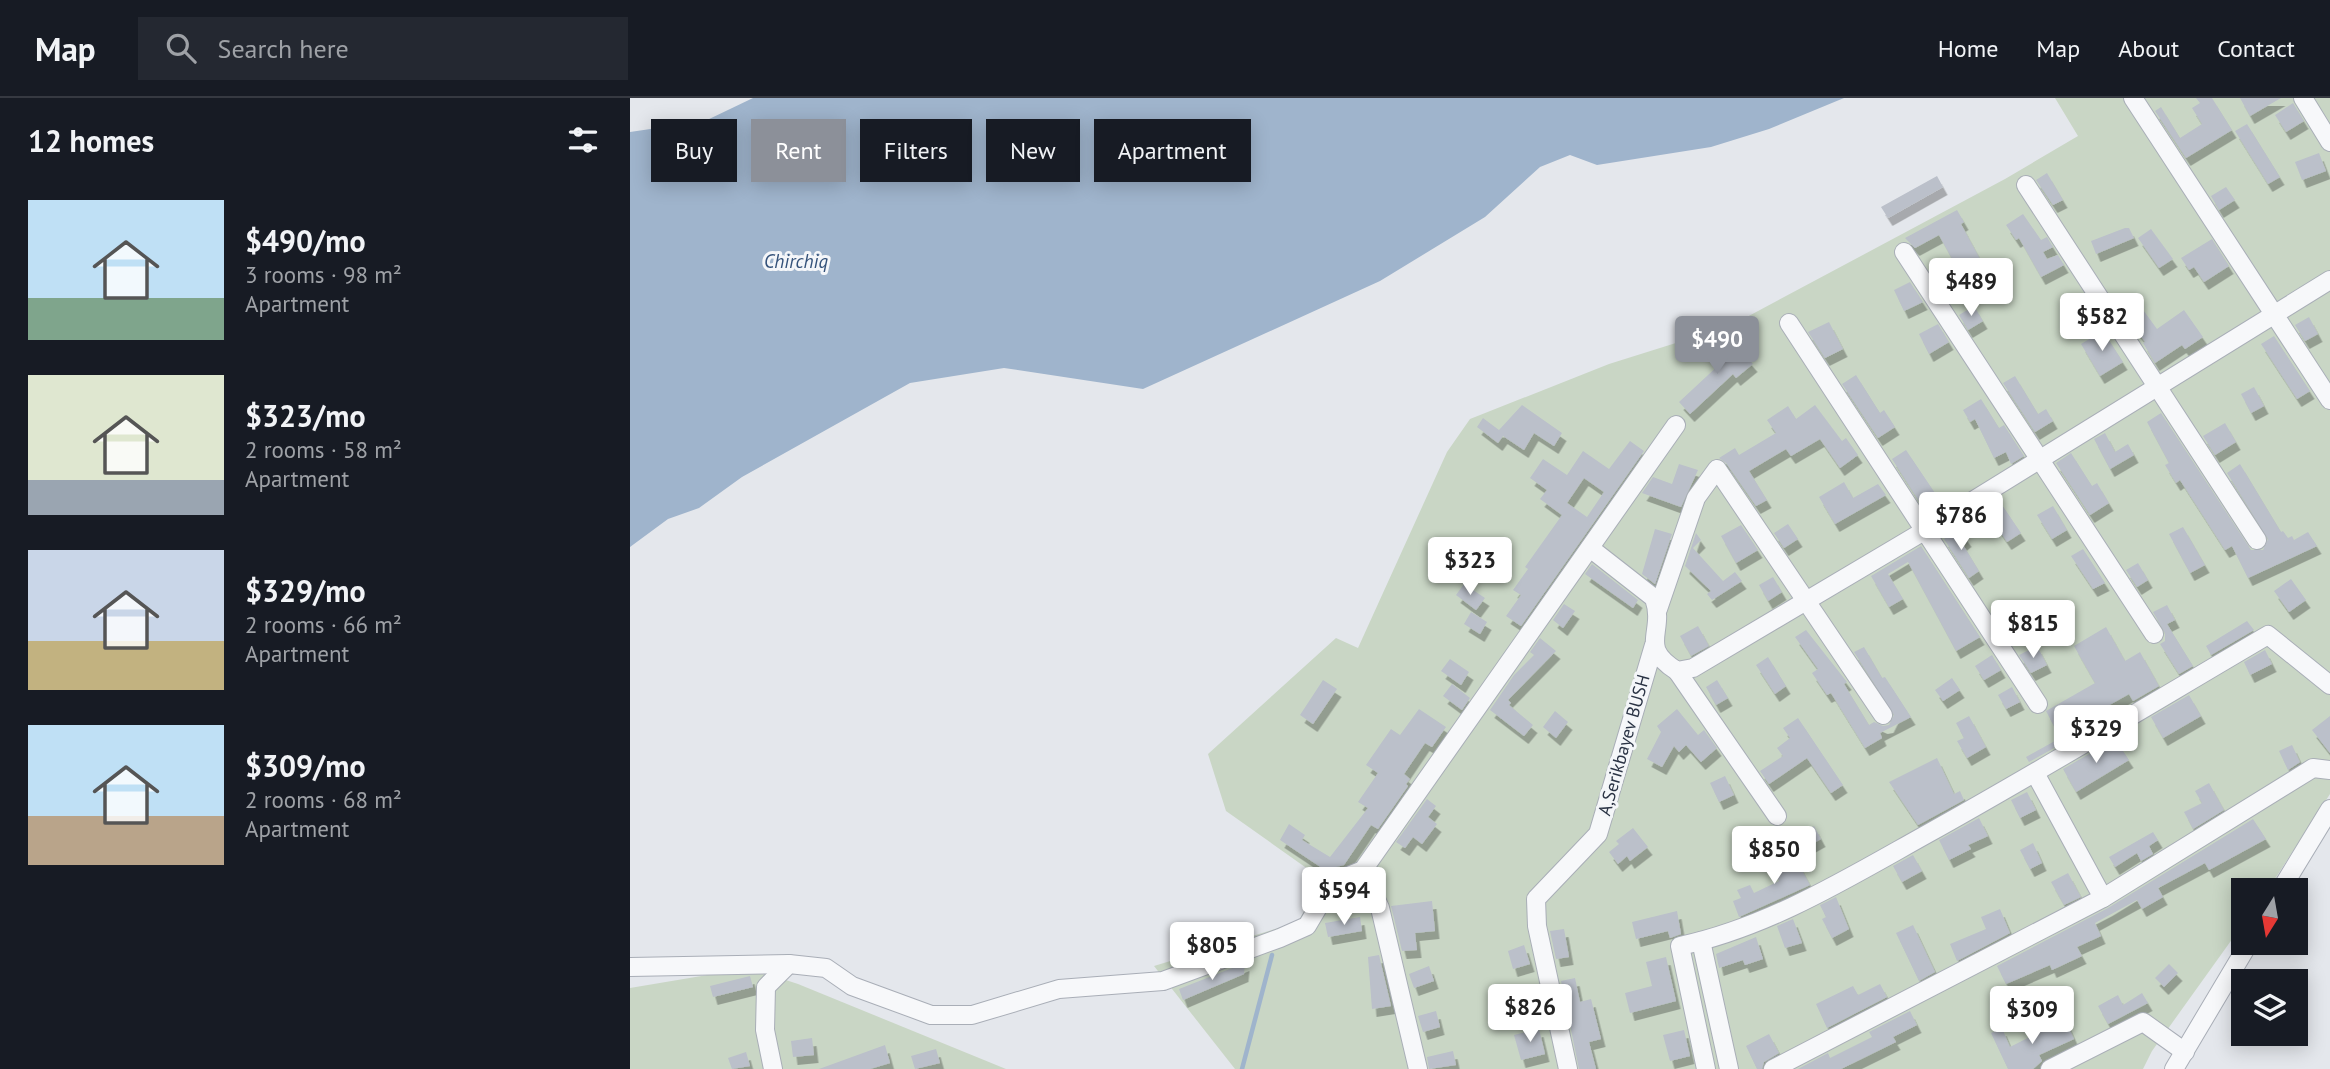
<!DOCTYPE html>
<meta charset="utf-8">
<style>
:root{--surface:#171b24;--page:#242831;--text:#f1f3f6;--muted:#9ea1a6;--line:#363941;--accent:#8c9099}
body{margin:0;font-family:"PT Sans",sans-serif;background:var(--page);color:var(--text);height:100vh;display:flex;flex-direction:column;font-size:26px;white-space:nowrap}
*{box-sizing:border-box;margin:0}
p{font-size:23px;color:var(--muted)}
.icon{flex:none;width:38px;height:38px;fill:none;stroke:currentColor;stroke-width:2;stroke-linecap:round;stroke-linejoin:round}
.map{position:relative;flex:1;overflow:hidden}
.side{display:flex;flex-direction:column;background:var(--surface);width:630px}
.side>*{flex:none}
.top-card{position:absolute;left:21px;top:21px;width:665px;height:63px;display:flex;gap:14px}
.needle{width:46px;rotate:191deg}
.fabs{position:absolute;left:1601px;top:780px;display:grid;gap:14px}
.fabs a{display:grid;place-items:center;width:77px;height:77px;border-radius:0px;background:var(--surface);box-shadow:0 4px 18px #0003;font-size:35px}
.price{position:absolute;translate:-50% -60px;padding:0 16px;border-radius:7px;background:#fff;color:#222;font-size:23px;line-height:46px;filter:drop-shadow(0 2px 4px #0008)}
.price::after{content:'';position:absolute;left:50%;top:42px;width:21px;height:16px;margin-left:-10px;background:inherit;clip-path:polygon(0 0,100% 0,50% 100%)}
.price.selected{background:var(--accent);color:#fff}
ul{padding:0;list-style:none}
li{display:flex;align-items:center;gap:21px;height:175px;padding:0 28px}
li span{display:grid;place-items:center;flex:none;width:196px;height:140px;border-radius:0px;color:#555}
li>.icon{margin-inline-start:auto}
span .icon{width:84px;height:84px;fill:#fffc;stroke-width:1}
li b{font-size:30px}
h2{display:flex;justify-content:space-between;align-items:center;height:84px;padding:0 28px;font-size:30px}
.tag{padding:0 24px;border-radius:0px;background:var(--surface);box-shadow:0 4px 18px #0003;font-size:24px;line-height:63px}
.tag.selected{background:var(--accent);color:#fff}
header{display:flex;align-items:center;gap:42px;box-sizing:border-box;height:98px;padding:0 35px;background:var(--surface);border-bottom:2px solid var(--line)}
header strong{font-size:33px}
nav{display:flex;gap:38px;margin-inline-start:auto;font-size:24px}
.search{width:490px;height:63px;background:var(--page);display:flex;align-items:center;gap:18px;box-sizing:border-box;padding:0 24px;border-radius:0px;color:var(--muted);font-size:26px}
main{display:flex;flex:1;min-height:0}
.map>svg:first-child{display:block}
.green{fill:#c9d6c5}
.water{fill:#9fb4cc}
.lines{fill:none;stroke-linecap:round;stroke-linejoin:round}
.stream{stroke:#9fb4cc;stroke-width:4.5}
.building{fill:#bbc0ca;fill-rule:evenodd;filter:url(#shadow)}
.street-casing{stroke:#a9aeb7;stroke-width:20}
.street{stroke:#f7f8fa;stroke-width:18}
.labels{text-anchor:middle;stroke-width:6;stroke-linejoin:round;paint-order:stroke}
.street-label{font-size:18px;fill:#2b3445;stroke:#f4f6f9}
.water-label{font-size:19px;font-style:italic;fill:#34527a;stroke:#f4f6f9}
</style>
<header>
<strong>Map</strong>
<div class="search"><svg class="icon" aria-label="search" viewBox="0 0 24 24"><circle cx="10" cy="10" r="6"/><path d="M15 15l6 6"/></svg>Search here</div>
<nav><a>Home</a><a>Map</a><a>About</a><a>Contact</a></nav>
</header>
<main>
<section class="side">
<h2>12 homes<svg class="icon" aria-label="filters" viewBox="0 0 24 24"><path d="M4 7h16M4 17h16"/><circle cx="9" cy="7" r="2"/><circle cx="15" cy="17" r="2"/></svg></h2>
<ul>
<li><span style="background:linear-gradient(#bfe0f5 70%,#7fa58c 0)"><svg class="icon" aria-label="home" viewBox="0 0 24 24"><path d="M3 11l9-7 9 7M6 9v11h12V9"/></svg></span><div><b>$490/mo</b><p>3 rooms · 98 m²</p><p>Apartment</p></div></li>
<li><span style="background:linear-gradient(#dfe7d0 75%,#9aa5b1 0)"><svg class="icon" aria-label="home" viewBox="0 0 24 24"><path d="M3 11l9-7 9 7M6 9v11h12V9"/></svg></span><div><b>$323/mo</b><p>2 rooms · 58 m²</p><p>Apartment</p></div></li>
<li><span style="background:linear-gradient(#c9d6e8 65%,#c2b280 0)"><svg class="icon" aria-label="home" viewBox="0 0 24 24"><path d="M3 11l9-7 9 7M6 9v11h12V9"/></svg></span><div><b>$329/mo</b><p>2 rooms · 66 m²</p><p>Apartment</p></div></li>
<li><span style="background:linear-gradient(#bfe0f5 65%,#b9a48a 0)"><svg class="icon" aria-label="home" viewBox="0 0 24 24"><path d="M3 11l9-7 9 7M6 9v11h12V9"/></svg></span><div><b>$309/mo</b><p>2 rooms · 68 m²</p><p>Apartment</p></div></li>
</ul>
</section>
<div class="map">
<svg width="1700" height="971" viewBox="0 0 1700 971">
<defs>
<filter id="shadow"><feDropShadow dx="4.5" dy="8" stdDeviation="0" flood-color="#0004"/></filter>
</defs>
<rect width="100%" height="100%" fill="#e4e7ec"/>
<g class="green">
<path d="M1425 0H1700V696L1637 793H1614L1613 826 1522 953 1513 971H605L524 868 668 824 692 781 596 713 578 656 706 540 728 550 817 354 840 321 979 266 1100 228 1375 81 1448 38Z"/>
<path d="M119 870 168 886 376 971H0V890Z"/>
</g>
<path class="water" d="M123 0H1214L1139 31 1081 49 967 67 940 57 910 69 855 119 750 183 513 291 374 270 280 285 112 379 69 410 38 421 0 449V34L75 23Z"/>
<g class="lines">
<path class="stream" d="M612 971 642 857"/>
</g>
<g class="building">
<path d="M1566 0H1582L1602 32 1556 60 1525 13 1531 9 1550 40 1572 26 1562 10 1570 5Z"/>
<path d="M1610 0H1651L1620 18Z"/>
<path d="M1663 5 1674 23 1656 34 1645 17Z"/>
<path d="M1617 26 1650 79 1638 86 1605 33Z"/>
<path d="M1689 55 1696 73 1672 82 1665 64Z"/>
<path d="M1417 75 1433 102 1423 107 1406 82Z"/>
<path d="M1307 78 1313 89 1258 120 1251 109Z"/>
<path d="M1596 89 1605 102 1589 112 1581 98Z"/>
<path d="M1327 112 1334 124 1331 126 1350 161 1328 172 1309 137 1285 150 1275 140Z"/>
<path d="M1393 116 1411 142 1417 139 1423 149 1413 154 1417 161 1428 157 1434 167 1411 179 1389 140 1386 142 1376 127Z"/>
<path d="M1495 130H1499L1504 140 1466 156 1461 143Z"/>
<path d="M1521 131 1543 161 1529 170 1508 140Z"/>
<path d="M1582 141 1599 168 1574 184 1564 169 1559 172 1551 160Z"/>
<path d="M1280 184 1293 204 1274 213 1264 192Z"/>
<path d="M1508 205 1527 231 1554 212 1573 239 1555 251 1552 247 1525 265 1513 245 1515 244 1494 216Z"/>
<path d="M1344 208 1353 223 1338 232 1329 217Z"/>
<path d="M1679 219 1688 236 1675 243 1665 227Z"/>
<path d="M1199 224 1213 251 1195 260 1178 234Z"/>
<path d="M1308 226 1319 244 1299 256 1289 236Z"/>
<path d="M1473 233 1493 264 1470 278 1451 246Z"/>
<path d="M1644 238 1680 293 1667 301 1631 246Z"/>
<path d="M1095 242 1106 255 1110 251 1123 266 1106 280 1103 276 1060 316 1049 304 1092 264 1082 253Z"/>
<path d="M1226 277 1250 315 1254 312 1265 329 1248 340 1212 286Z"/>
<path d="M1385 278 1408 316 1416 311 1423 323 1405 334 1373 285Z"/>
<path d="M1624 289 1634 308 1621 315 1611 296Z"/>
<path d="M1351 301 1369 330 1374 327 1394 358 1381 366 1376 354 1364 360 1345 321 1340 324 1333 312Z"/>
<path d="M892 307 932 335 924 348 904 335 894 352 873 338 868 345 847 329 853 320 869 332Z"/>
<path d="M1185 307 1212 343 1216 340 1228 357 1210 370 1190 341 1161 358 1156 351 1119 373 1137 402 1126 408 1096 365 1089 360 1105 350 1109 357 1146 335 1137 322 1158 308 1166 321Z"/>
<path d="M1531 315 1621 452H1633L1638 441 1597 375 1610 366 1651 434 1653 433 1658 440 1662 438 1664 442 1678 434 1687 448 1618 480 1602 448 1595 452 1550 382 1546 385 1535 367 1539 365 1517 324Z"/>
<path d="M1595 325 1606 344 1585 357 1573 338Z"/>
<path d="M1475 335 1485 354 1498 346 1504 357 1480 371 1464 341Z"/>
<path d="M1000 343 1014 353 891 528 876 518 891 497 883 492 898 471 895 469 932 417 910 401 917 392 900 380 913 361 937 377 953 353 979 371ZM954 380 974 394 957 419 937 405Z"/>
<path d="M1276 352 1307 398 1292 408 1262 361Z"/>
<path d="M1441 355 1462 388 1467 385 1479 405 1460 417 1426 365Z"/>
<path d="M1049 366 1068 372 1051 409 1012 395 1023 379 1042 386Z"/>
<path d="M1214 384 1223 400 1248 386 1256 397 1205 426 1189 399Z"/>
<path d="M1368 401 1391 435 1377 444 1354 410Z"/>
<path d="M1423 408 1437 432 1422 441 1407 417Z"/>
<path d="M1158 426 1168 441 1154 450 1144 435Z"/>
<path d="M1111 427 1128 452 1106 465 1091 438Z"/>
<path d="M1553 429 1575 467 1560 475 1539 436Z"/>
<path d="M1329 430 1337 441 1332 445 1349 473 1339 480 1314 441Z"/>
<path d="M1025 431 1042 436 1025 486 1012 476Z"/>
<path d="M1066 435 1071 442 1063 450 1093 483 1105 474 1112 483 1082 502 1077 496 1081 493 1055 468Z"/>
<path d="M1291 448 1350 539 1326 553 1278 464 1258 476 1273 501 1259 509 1241 478Z"/>
<path d="M1453 451 1475 485 1463 491 1441 458Z"/>
<path d="M1508 465 1518 482 1507 489 1496 472Z"/>
<path d="M962 466 1008 502 1003 510 955 476Z"/>
<path d="M1143 479 1152 494 1138 503 1129 487Z"/>
<path d="M1661 481 1676 502 1659 514 1644 493Z"/>
<path d="M834 486 855 500 846 512 826 497Z"/>
<path d="M934 506 945 513 933 530 923 522Z"/>
<path d="M1537 507 1545 522 1537 526 1563 568 1549 576 1530 546 1535 543V535L1523 514Z"/>
<path d="M1376 510 1383 522 1391 517 1397 527 1377 538 1364 517Z"/>
<path d="M841 514 857 524 850 536 834 526Z"/>
<path d="M1617 523 1624 532 1581 557 1576 548Z"/>
<path d="M1068 528 1079 548 1061 558 1050 538Z"/>
<path d="M1476 529 1495 563 1510 554 1529 588 1503 603 1499 596 1428 636 1416 613 1465 585 1444 548Z"/>
<path d="M1176 532 1217 584 1214 586 1239 627 1244 624 1253 628 1259 627 1264 617 1224 554 1234 549 1252 580 1255 579 1281 619 1250 635 1252 640 1235 650 1201 595 1197 597 1182 575 1188 571 1165 539Z"/>
<path d="M910 540 926 553 878 602 881 605 879 607 903 627 894 638 860 612 884 577 904 557 900 554Z"/>
<path d="M1407 548 1417 567 1401 575 1389 557Z"/>
<path d="M1635 552 1642 566 1620 577 1614 564Z"/>
<path d="M1362 557 1371 572 1354 582 1345 568Z"/>
<path d="M1138 559 1156 588 1145 596 1126 567Z"/>
<path d="M820 561 839 574 831 587 811 573Z"/>
<path d="M1322 580 1330 592 1313 603 1305 592Z"/>
<path d="M693 582 707 591 683 626 670 617Z"/>
<path d="M1087 582 1098 600 1086 607 1076 589Z"/>
<path d="M822 586 840 600 832 612 813 598Z"/>
<path d="M1382 589 1390 604 1376 611 1368 597Z"/>
<path d="M1559 597 1571 618 1533 640 1521 619Z"/>
<path d="M789 611 816 629 802 649 795 645 774 676 780 681 776 686 778 688 748 731 741 727 714 767 690 773 692 770 650 742 659 726 675 737 672 742 700 759 738 710 728 704 748 675 736 667 761 631 770 637Z"/>
<path d="M1047 611 1068 637 1074 632 1087 650 1071 664 1056 647 1049 654 1044 648 1032 669 1017 661 1031 634 1027 628Z"/>
<path d="M925 613 938 624 926 640 913 629Z"/>
<path d="M1339 618 1356 649 1337 660 1327 643 1334 640 1326 625Z"/>
<path d="M1700 618V655L1682 632Z"/>
<path d="M1168 620 1213 687 1201 695 1177 660 1139 686 1130 673 1153 658 1147 650 1160 640 1153 630Z"/>
<path d="M1432 639 1435 644 1399 664 1396 659Z"/>
<path d="M1485 641 1499 662 1446 694 1433 671Z"/>
<path d="M1662 647 1670 664 1658 672 1649 653Z"/>
<path d="M1307 660 1324 696 1330 693 1334 702 1288 727 1259 684Z"/>
<path d="M1095 678 1104 697 1089 704 1080 685Z"/>
<path d="M1579 685 1594 712 1563 731 1554 714 1572 705 1565 693Z"/>
<path d="M1397 694 1406 712 1390 720 1381 702Z"/>
<path d="M797 701 806 708 798 719 807 726 792 746 783 739 775 750 766 744Z"/>
<path d="M1349 720 1358 738 1338 747 1341 751 1319 762 1309 742Z"/>
<path d="M1623 721 1636 741 1579 772 1575 765 1528 790 1533 799 1512 811 1507 802 1465 825 1471 838 1447 849 1452 858 1422 872 1420 867 1376 886 1367 868 1478 810Z"/>
<path d="M1184 728 1191 741 1175 750 1168 737Z"/>
<path d="M1003 730 1018 749 1000 763 997 758 988 766 979 754 989 746 986 743Z"/>
<path d="M1523 734 1528 742 1519 748 1523 756 1511 763 1507 755 1485 769 1479 759Z"/>
<path d="M1403 745 1412 765 1400 771 1390 752Z"/>
<path d="M1159 748 1180 787 1109 819 1103 803 1111 800 1107 792 1120 787 1124 795 1149 783 1145 775 1154 771 1146 755Z"/>
<path d="M1283 757 1292 773 1272 784 1263 768Z"/>
<path d="M1438 775 1451 799 1434 807 1421 784Z"/>
<path d="M1206 799 1219 831 1202 840 1192 821 1196 819 1190 807Z"/>
<path d="M802 803 805 833 785 835 787 852 772 853 761 808Z"/>
<path d="M1370 811 1380 835 1327 863 1320 846 1356 831 1351 819Z"/>
<path d="M1047 813 1051 836 1040 840 1038 833 1006 841 1002 824Z"/>
<path d="M730 819 732 833 698 839 695 825Z"/>
<path d="M1163 821 1172 845 1155 850 1147 828Z"/>
<path d="M1283 827 1305 874 1289 883 1266 835Z"/>
<path d="M934 831 939 859 926 861 920 833Z"/>
<path d="M1126 839 1133 861 1115 867 1113 862 1089 870 1086 856Z"/>
<path d="M894 847 900 866 883 871 878 853Z"/>
<path d="M749 857 761 908 742 911 738 859Z"/>
<path d="M1036 859 1046 903 1000 915 995 895 1022 888 1016 864Z"/>
<path d="M615 865 614 876 553 902 549 891Z"/>
<path d="M1539 866 1548 875 1534 889 1525 880Z"/>
<path d="M799 868 804 883 784 890 779 876Z"/>
<path d="M120 878 123 889 83 899 80 888Z"/>
<path d="M945 880 950 904 961 901 971 941 959 944 966 971H949L931 883Z"/>
<path d="M1250 886 1257 899 1197 930 1186 906 1223 888 1228 897Z"/>
<path d="M906 888 911 904 887 910 883 893Z"/>
<path d="M1512 895 1518 905 1478 926 1468 908 1488 897 1493 907Z"/>
<path d="M806 913 810 929 793 934 788 918Z"/>
<path d="M1280 913 1287 927 1263 939 1266 944 1211 971H1168L1198 955 1200 960 1242 939 1239 934Z"/>
<path d="M1435 921 1444 941 1409 957 1412 963 1403 971H1378L1361 935 1372 930 1380 949Z"/>
<path d="M909 931 915 956 891 962 884 937Z"/>
<path d="M1054 932 1060 958 1040 963 1033 937Z"/>
<path d="M1139 936 1149 955 1134 964 1132 971H1127L1116 948Z"/>
<path d="M182 940 184 957 163 959 161 943Z"/>
<path d="M255 947 260 965 240 971H189Z"/>
<path d="M306 951 310 965 285 971 281 958Z"/>
<path d="M823 953 826 967 799 971 797 959Z"/>
<path d="M116 954 120 968 102 971 98 960Z"/>
</g>
<g class="lines">
<g class="street-casing">
<g id="street">
<path d="M1503 0 1700 302"/>
<path d="M1673 0 1700 44"/>
<path d="M1396 87 1627 442"/>
<path d="M1274 154 1524 536"/>
<path d="M1159 225 1408 606"/>
<path d="M960 450 1024 500C1036 535 1007 548 1047 573L1063 570 1294 433 1700 182"/>
<path d="M1028 511 1066 400 1087 371 1253 617"/>
<path d="M1047 573 1147 718"/>
<path d="M1405 675 1473 800"/>
<path d="M733 772 750 810 788 971"/>
<path d="M1650 793 1700 711"/>
<path d="M1071 843 1099 971"/>
<path d="M0 869 159 866"/>
<path d="M143 971 135 932 136 889 159 866 196 870 222 888 301 917H342L429 891 533 883 650 840 677 828 703 784 733 772 1046 327"/>
<path d="M938 971 907 828 906 801 968 736 1024 547"/>
<path d="M1076 971 1050 848C1139 829 1218 780 1297 736 1412 672 1524 604 1638 537L1700 587"/>
<path d="M1143 971 1473 800 1683 670 1700 672"/>
<path d="M1420 971 1513 924 1555 954"/>
<path d="M1544 971 1619 845"/>
</g>
</g>
<use href="#street" class="street"/>
</g>
<g class="labels">
<g class="street-label">
<text transform="translate(994 647) rotate(-74)" y="6">A,Serikbayev BUSH</text>
</g>
<g class="water-label">
<text x="166" y="170">Chirchiq</text>
</g>
</g>
</svg>
<div class="fabs">
<a><svg class="needle" viewBox="-14 -14 28 28"><path d="M0-13l5 13h-10z" fill="#e53935"/><path d="M0 13l5-13h-10z" fill="#9ea1a6"/></svg></a>
<a><svg class="icon" aria-label="layers" viewBox="0 0 24 24"><path d="M12 4l9 5-9 5-9-5zM3 14l9 5 9-5"/></svg></a>
</div>
<b class="price" style="left:1341px;top:220px">$489</b>
<b class="price" style="left:1472px;top:255px">$582</b>
<b class="price selected" style="left:1087px;top:278px">$490</b>
<b class="price" style="left:1331px;top:454px">$786</b>
<b class="price" style="left:840px;top:499px">$323</b>
<b class="price" style="left:1403px;top:562px">$815</b>
<b class="price" style="left:1466px;top:667px">$329</b>
<b class="price" style="left:1144px;top:788px">$850</b>
<b class="price" style="left:714px;top:829px">$594</b>
<b class="price" style="left:582px;top:884px">$805</b>
<b class="price" style="left:900px;top:946px">$826</b>
<b class="price" style="left:1402px;top:948px">$309</b>
<div class="top-card">
<a class="tag">Buy</a>
<a class="tag selected">Rent</a>
<a class="tag">Filters</a>
<a class="tag">New</a>
<a class="tag">Apartment</a>
</div>
</div>
</main>
